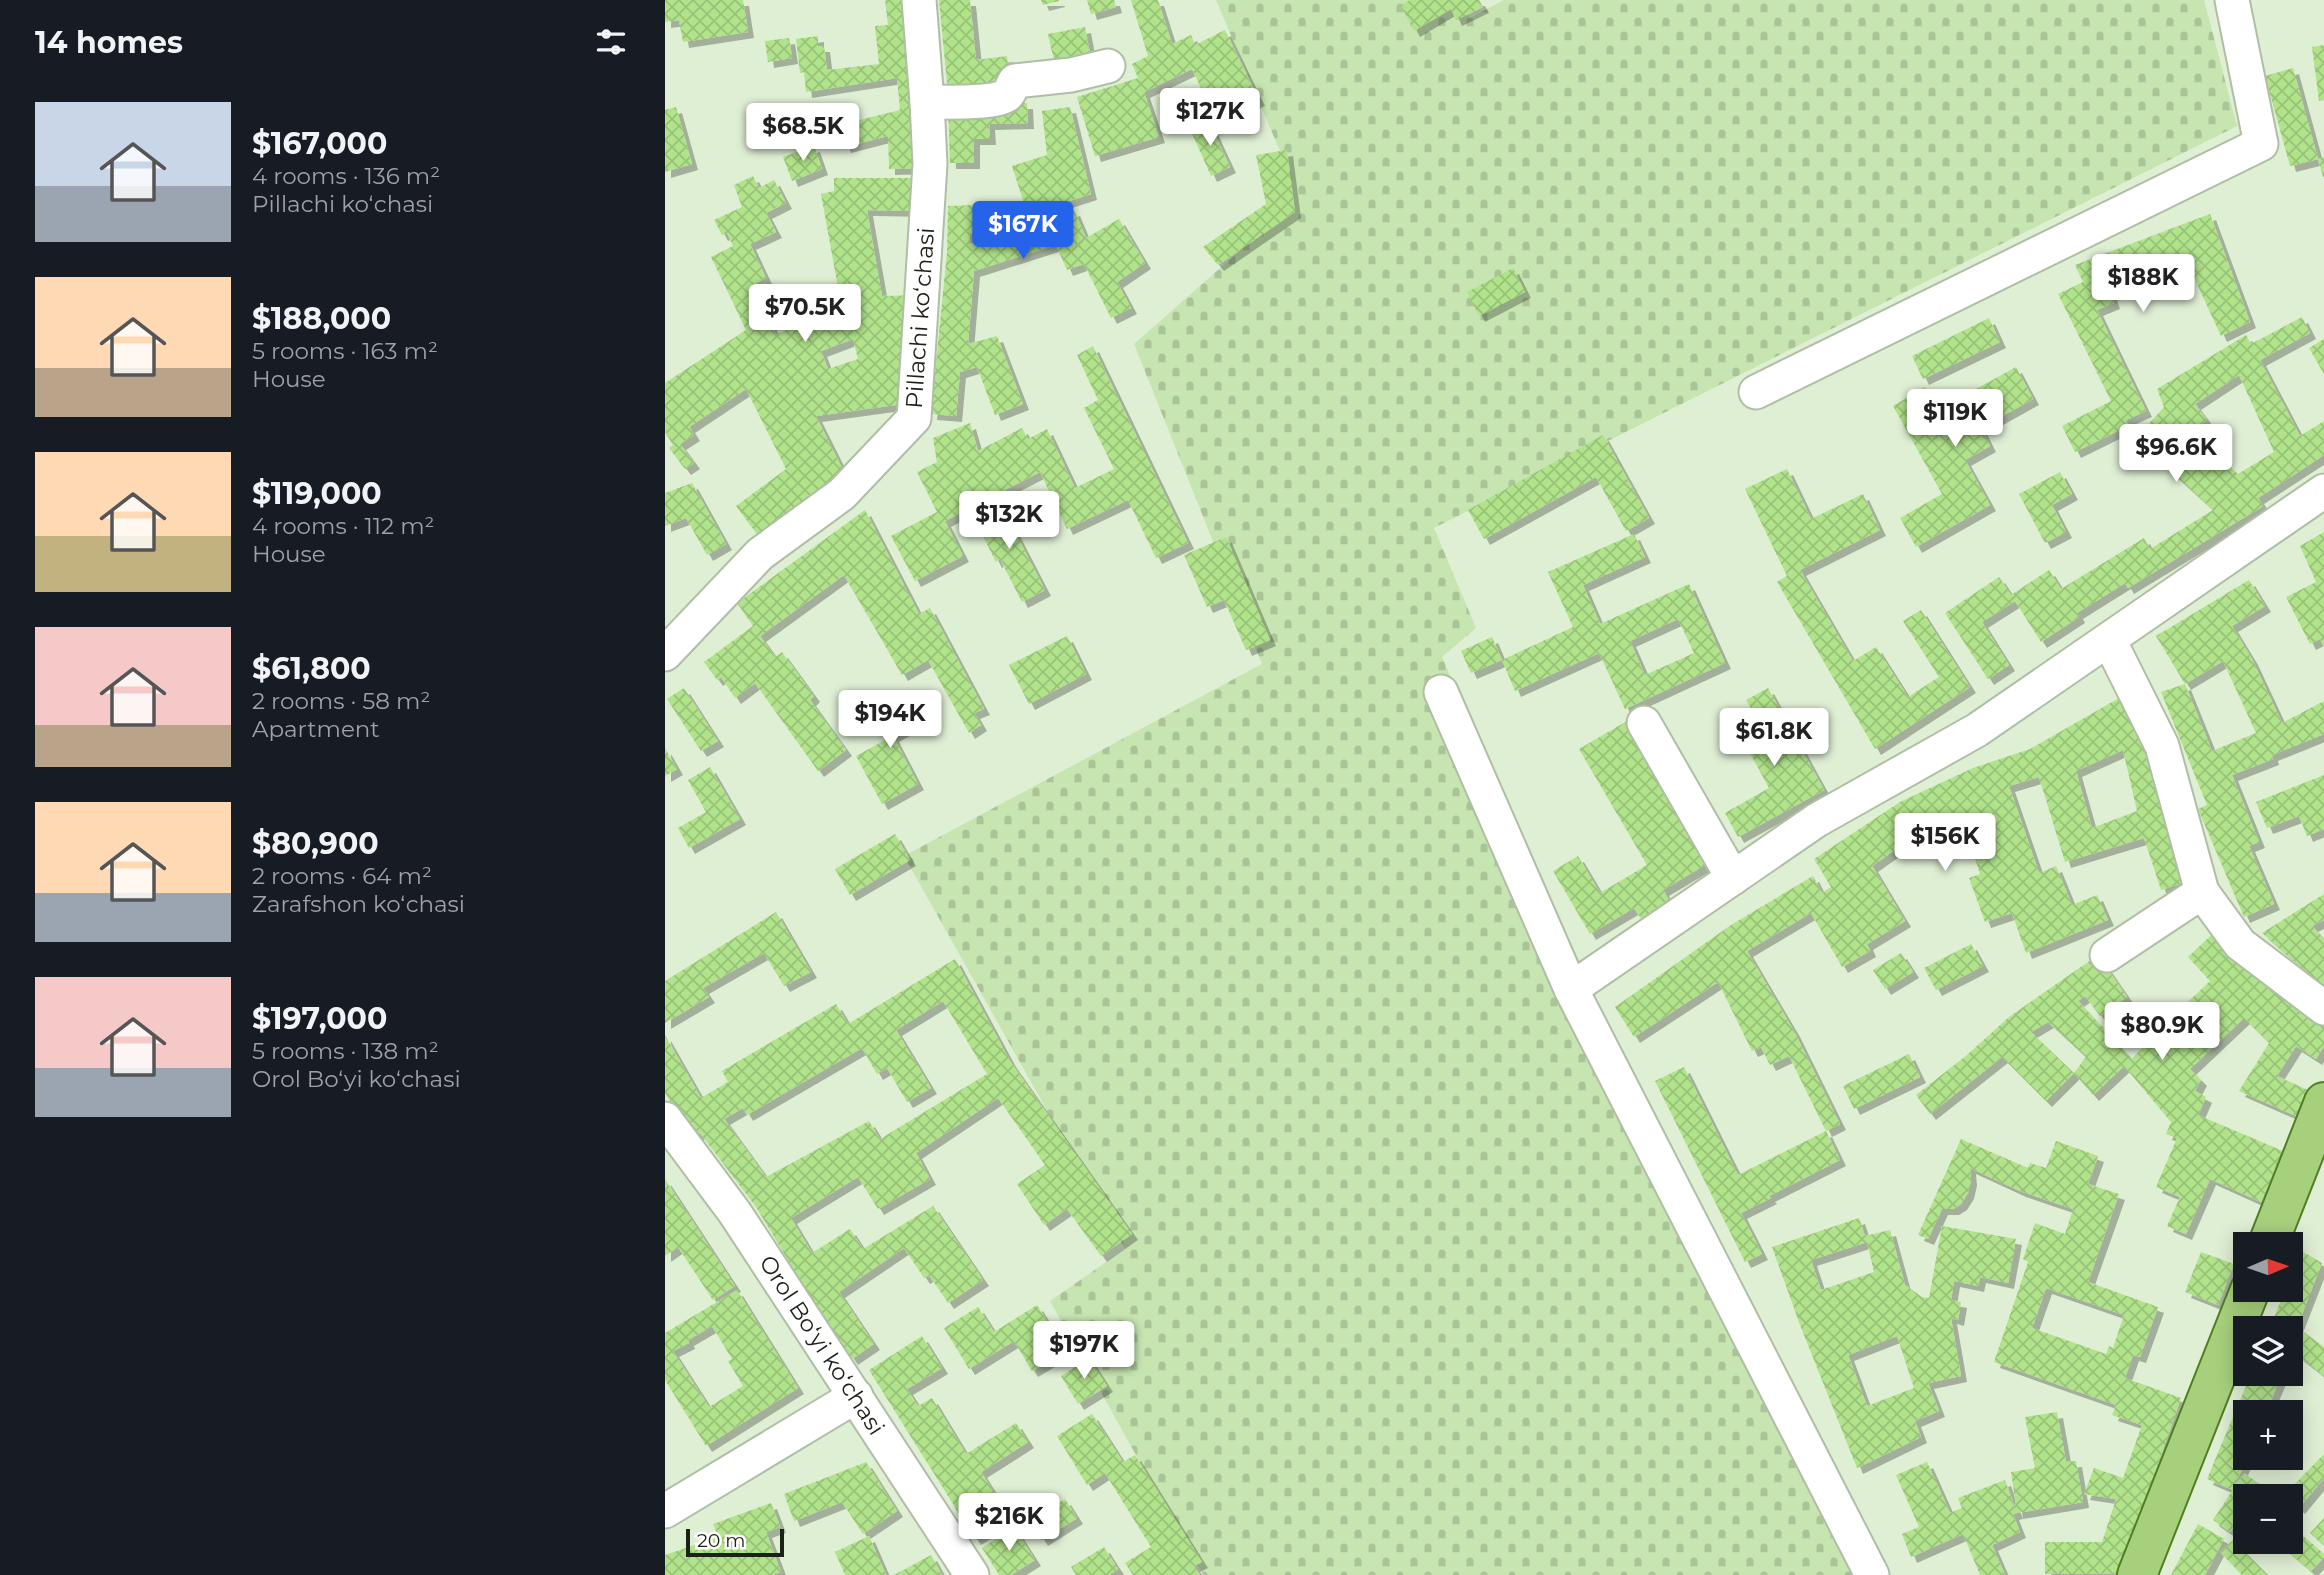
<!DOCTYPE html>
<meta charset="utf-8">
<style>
:root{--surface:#171b24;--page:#20242c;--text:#f1f3f6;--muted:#9ea1a6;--accent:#2563eb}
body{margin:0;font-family:Montserrat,sans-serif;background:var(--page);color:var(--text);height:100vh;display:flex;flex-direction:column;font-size:26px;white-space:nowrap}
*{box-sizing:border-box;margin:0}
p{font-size:23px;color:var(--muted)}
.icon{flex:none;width:38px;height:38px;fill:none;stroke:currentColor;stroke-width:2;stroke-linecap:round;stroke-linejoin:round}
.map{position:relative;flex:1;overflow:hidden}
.drawer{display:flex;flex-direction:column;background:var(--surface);width:665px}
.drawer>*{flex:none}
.needle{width:46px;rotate:88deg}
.tools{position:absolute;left:1568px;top:1232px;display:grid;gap:14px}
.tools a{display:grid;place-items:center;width:70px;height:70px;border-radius:0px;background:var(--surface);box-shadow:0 4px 18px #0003;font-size:35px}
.scale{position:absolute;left:21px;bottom:18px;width:98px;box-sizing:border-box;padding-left:7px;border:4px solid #1c2118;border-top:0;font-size:19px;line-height:24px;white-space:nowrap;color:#1c2118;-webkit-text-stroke:5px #fff;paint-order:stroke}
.price{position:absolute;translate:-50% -60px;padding:0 16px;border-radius:7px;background:#fff;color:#222;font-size:23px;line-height:46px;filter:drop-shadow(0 2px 4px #0008)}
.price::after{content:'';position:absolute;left:50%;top:42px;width:21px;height:16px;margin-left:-10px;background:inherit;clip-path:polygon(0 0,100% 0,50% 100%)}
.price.selected{background:var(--accent);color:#fff}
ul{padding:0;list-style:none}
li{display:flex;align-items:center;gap:21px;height:175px;padding:0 35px}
li span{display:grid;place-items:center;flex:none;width:196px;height:140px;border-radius:0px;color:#555}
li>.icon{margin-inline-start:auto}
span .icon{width:84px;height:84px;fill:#fffc;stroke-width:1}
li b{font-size:30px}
h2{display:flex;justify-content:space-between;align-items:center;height:84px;padding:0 35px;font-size:30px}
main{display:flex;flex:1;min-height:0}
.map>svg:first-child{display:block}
.cemetery{fill:url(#cemetery-stones)}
.building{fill:url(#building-cross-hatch);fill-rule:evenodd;filter:url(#shadow)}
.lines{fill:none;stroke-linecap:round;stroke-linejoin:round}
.minor-casing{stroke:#afbea4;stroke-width:37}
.major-casing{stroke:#517e22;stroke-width:42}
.minor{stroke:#fff;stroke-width:33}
.major{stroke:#a7d07d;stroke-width:38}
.labels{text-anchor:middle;stroke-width:5;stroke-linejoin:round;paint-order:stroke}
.street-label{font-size:23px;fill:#1c2118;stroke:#fff}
</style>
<main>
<section class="drawer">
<h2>14 homes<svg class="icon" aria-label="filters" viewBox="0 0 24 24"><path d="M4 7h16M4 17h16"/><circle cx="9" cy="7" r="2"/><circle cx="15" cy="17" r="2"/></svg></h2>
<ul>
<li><span style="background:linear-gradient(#c9d6e8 60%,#9aa5b1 0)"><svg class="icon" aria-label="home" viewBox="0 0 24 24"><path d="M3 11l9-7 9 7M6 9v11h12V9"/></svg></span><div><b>$167,000</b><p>4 rooms · 136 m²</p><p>Pillachi koʻchasi</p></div></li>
<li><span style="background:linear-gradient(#ffd9b3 65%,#b9a48a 0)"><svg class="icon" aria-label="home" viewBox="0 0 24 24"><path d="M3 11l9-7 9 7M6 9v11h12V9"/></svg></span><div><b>$188,000</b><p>5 rooms · 163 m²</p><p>House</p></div></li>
<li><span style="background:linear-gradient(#ffd9b3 60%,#c2b280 0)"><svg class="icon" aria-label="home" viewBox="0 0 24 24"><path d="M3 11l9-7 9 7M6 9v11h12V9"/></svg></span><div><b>$119,000</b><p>4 rooms · 112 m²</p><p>House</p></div></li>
<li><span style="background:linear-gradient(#f6c9c9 70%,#b9a48a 0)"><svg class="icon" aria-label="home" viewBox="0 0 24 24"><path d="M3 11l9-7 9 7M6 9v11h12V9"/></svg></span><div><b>$61,800</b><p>2 rooms · 58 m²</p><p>Apartment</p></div></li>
<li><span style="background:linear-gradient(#ffd9b3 65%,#9aa5b1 0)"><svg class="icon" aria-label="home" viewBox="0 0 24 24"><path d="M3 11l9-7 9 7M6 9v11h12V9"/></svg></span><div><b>$80,900</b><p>2 rooms · 64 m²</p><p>Zarafshon koʻchasi</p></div></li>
<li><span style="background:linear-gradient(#f6c9c9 65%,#9aa5b1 0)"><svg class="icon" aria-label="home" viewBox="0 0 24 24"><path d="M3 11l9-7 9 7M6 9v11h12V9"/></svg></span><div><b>$197,000</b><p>5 rooms · 138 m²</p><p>Orol Boʻyi koʻchasi</p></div></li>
</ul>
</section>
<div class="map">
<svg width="1659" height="1575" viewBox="0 0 1659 1575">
<defs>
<pattern id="cemetery-stones" width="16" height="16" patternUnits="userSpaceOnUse" patternTransform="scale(1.75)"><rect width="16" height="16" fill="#c6e5b1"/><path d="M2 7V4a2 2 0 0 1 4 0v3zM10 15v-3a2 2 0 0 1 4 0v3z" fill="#aac498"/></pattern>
<pattern id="building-cross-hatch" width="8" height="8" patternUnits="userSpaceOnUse" patternTransform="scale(1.75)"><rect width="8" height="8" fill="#b1e38b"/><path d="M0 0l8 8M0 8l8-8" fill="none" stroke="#98c277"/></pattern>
<filter id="shadow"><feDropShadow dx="6" dy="6" stdDeviation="0" flood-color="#0004"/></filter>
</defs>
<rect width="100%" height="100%" fill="#dfefd4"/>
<path class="cemetery" d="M551 0H796L805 18 839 0H1539L1572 126 769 528 811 628 777 657 1055 1293 1192 1575H538L385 1301 460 1249 239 856 597 664 469 344 621 210 615 151Z"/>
<g class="building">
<path d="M0 0H78L83 32 18 42 14 20 0 22Z"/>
<path d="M220 0H249L263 168 224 169 223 136 180 147 174 125 235 110 232 78 141 92 139 72 135 73 131 39 153 36V46H159L162 70 214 64 210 26 223 25Z"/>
<path d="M274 0H305L311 60 342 56 345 87 283 93Z"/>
<path d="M376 0H394V1L378 5Z"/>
<path d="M422 0H449L451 7 426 14Z"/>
<path d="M466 0H493L507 44 526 35 530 45 560 30 594 100 551 120 527 69 479 92 494 137 430 156 412 97 473 78 467 64 483 56Z"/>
<path d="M745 0H814L818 7 791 20 786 9 749 31 736 6Z"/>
<path d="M420 27 425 54 389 61 383 34Z"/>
<path d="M124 38 127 58 103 62 100 41Z"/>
<path d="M1659 45V100L1654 101 1647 47Z"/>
<path d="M1628 68 1653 159 1625 166 1600 76Z"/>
<path d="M362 103 363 123 324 124 325 139H309V163H285L283 105Z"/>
<path d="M11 107 27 164 0 172V110Z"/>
<path d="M405 107 426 194 398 203 401 213 409 210 421 238 454 219 480 263 452 282 466 308 446 318 419 264 402 270 391 245 309 271 303 344 332 336 358 404 330 415 312 367 295 372 291 416 266 414 282 252 283 206 335 204V230L304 234 305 244 366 225 347 166 382 155 377 111Z"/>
<path d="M543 120 565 167 546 176 525 129Z"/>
<path d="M149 146 157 169 127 181 118 157Z"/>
<path d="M622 150 630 212 553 265 538 247 601 204 591 155Z"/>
<path d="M1659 157V177H1658L1653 159Z"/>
<path d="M88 176 94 188 109 180 121 203 101 213 111 232 85 244 101 278 87 285 111 335 176 304 156 194 169 191V178H262L261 211 202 210 217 296 253 295 245 403 151 416 180 474 94 537 71 506 121 469 81 389 24 427 29 435 15 444 29 463 20 469 4 448 8 445 0 432V383L81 330 46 257 68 246 62 233 57 235 49 220 77 207 69 185ZM188 339 193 359 163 369 156 351Z"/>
<path d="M1545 214 1585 322 1556 336 1518 254 1442 282 1449 303 1432 310 1481 411 1461 420 1463 426 1410 452 1397 426 1446 401 1393 294 1418 282 1410 265Z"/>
<path d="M848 268 860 292 814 316 802 292Z"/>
<path d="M1637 317 1645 333 1595 360 1635 436 1659 421V455L1593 498 1598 506 1463 588 1460 583 1412 613 1414 617 1376 642 1350 601 1317 622 1344 665 1323 679 1280 613 1334 577 1346 595 1384 570 1396 589 1479 538 1485 549 1548 510 1470 439 1499 407 1492 389 1581 335 1586 344ZM1574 375 1609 452 1573 474 1526 432 1542 420 1530 404Z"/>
<path d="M1324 318 1335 342 1258 379 1247 356Z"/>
<path d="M1659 339V374L1644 348Z"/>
<path d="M428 346 523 543 491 558 463 500 402 529 375 472 280 521 298 556 250 581 226 536 272 512 252 472 272 462 268 438 305 423 313 451 357 428 363 439 382 429 410 488 449 469 419 408 433 400 412 355Z"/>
<path d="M1351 367 1368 399 1316 428 1325 446 1300 460 1325 505 1251 547 1235 518 1277 494 1228 406 1260 387 1273 410Z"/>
<path d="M938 435 984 518 961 531 931 477 819 539 803 510Z"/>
<path d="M1122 469 1146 519 1198 494 1215 530 1135 570 1188 661 1211 647 1243 697 1274 677 1238 621 1256 610 1305 687 1210 749 1112 582 1122 576 1080 489Z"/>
<path d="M1395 472 1407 494 1387 505 1401 532 1380 543 1354 494Z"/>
<path d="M27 483 61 544 42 555 21 518 0 526V493Z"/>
<path d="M335 503 380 590 357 602 335 559 331 562 308 517Z"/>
<path d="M200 510 254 614 265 608 319 709 309 713 316 725 304 733 263 660 237 675 179 575 95 636 110 657 117 652 149 696 145 700 181 750 153 771 90 683 70 698 56 677 52 680 39 662 88 626 72 603Z"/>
<path d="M1659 532V647L1655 639 1645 644 1621 597 1651 582 1635 546Z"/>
<path d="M969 534 980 557 918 585 935 624 1024 584 1060 663 960 709 934 653 850 691 837 660 908 627 883 572ZM1013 619 1029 653 980 675 965 641Z"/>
<path d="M561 537 605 640 581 650 559 600 542 607 519 555Z"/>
<path d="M1584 580 1600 606 1567 626 1587 659 1617 723 1659 701V734L1607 755 1608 759 1567 775 1594 842 1584 846 1609 904 1579 917 1533 809 1542 805 1496 692 1520 684 1547 751 1591 733 1558 661 1520 684 1491 636Z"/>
<path d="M402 636 421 674 364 704 344 665Z"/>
<path d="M827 637 837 660 806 673 796 651Z"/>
<path d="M19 688 53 741 36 751 2 699Z"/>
<path d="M1103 688 1159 790 1073 837 1060 813 1104 788 1075 735 1095 723 1081 700Z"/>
<path d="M236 690 252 723 228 736 253 784 217 804 191 756 222 739 206 706Z"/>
<path d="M1461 694 1473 715 1524 881 1496 890 1479 838 1400 862 1374 777 1344 786 1374 873 1391 866 1407 905 1432 895 1443 920 1361 953 1347 913 1320 922 1304 878 1315 874 1296 813 1251 835 1207 866 1240 921 1202 944 1205 951 1177 967 1146 913 1082 951 1129 1031 1175 1124 1161 1131 1124 1056 1105 1065 1096 1047 1087 1051 1053 982 969 1037 950 1007 1066 925 1148 876 1157 893 1166 887 1149 859 1235 802 1308 768 1365 749ZM1458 750 1472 811 1427 828 1411 771Z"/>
<path d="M962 721 1045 862 998 890 1010 911 982 928 969 908 925 934 888 871 913 856 935 893 982 865 914 749Z"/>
<path d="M0 748 12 769 0 776Z"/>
<path d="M45 767 75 819 24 848 13 828 41 812 23 780Z"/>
<path d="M1659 775V829L1642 836 1634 816 1602 828 1591 802Z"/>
<path d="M230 834 245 860 185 895 170 869Z"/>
<path d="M1659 894V920L1647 926 1659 939V987L1597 933Z"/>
<path d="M111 912 146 972 119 986 99 953 38 988 44 997 0 1023V981Z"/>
<path d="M1555 927 1659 1024V1046L1651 1059 1631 1046 1612 1076 1643 1090 1631 1116 1574 1091 1604 1043 1579 1018 1525 1069 1536 1080 1530 1091 1541 1097 1533 1115 1618 1151 1596 1202 1545 1179 1521 1234 1502 1226 1515 1197 1491 1187 1512 1138 1501 1134 1506 1122 1459 1066 1428 1095 1409 1073 1381 1101 1337 1057 1265 1114 1251 1095 1302 1055 1344 1017 1433 955 1462 997 1435 1016 1420 996 1413 1001 1467 1059 1491 1032 1545 981 1523 957ZM1383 1022 1421 1057 1409 1073 1366 1032Z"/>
<path d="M1306 944 1318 966 1271 990 1259 968Z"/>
<path d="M1236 953 1248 972 1220 989 1208 970Z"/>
<path d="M290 959 345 1061 467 1234 436 1256 402 1209 379 1225 352 1184 380 1165 333 1098 251 1153 265 1179 213 1209 193 1177 126 1218 147 1253 185 1229 198 1249 268 1206 318 1280 283 1303 264 1275 259 1278 239 1248 174 1292 209 1344 187 1359 138 1285 91 1207 35 1133 31 1135 16 1110 12 1112 0 1093V1035L36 1098 63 1082 57 1071 171 1004 183 1024ZM278 1001 322 1074 215 1139 204 1121 101 1177 59 1119 78 1108 82 1115 197 1048 212 1074 222 1068 242 1102 266 1088 231 1030Z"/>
<path d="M1244 1054 1255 1077 1189 1109 1178 1086Z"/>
<path d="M1019 1067 1073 1175 1161 1131 1175 1160 1104 1196 1106 1198 1076 1213 1097 1254 1080 1262 990 1081Z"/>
<path d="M1296 1139 1363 1168 1365 1163 1381 1168 1391 1141 1433 1156 1423 1184 1454 1194 1423 1282 1493 1307 1475 1357 1468 1355 1460 1378 1516 1398 1455 1573 1380 1574V1542H1437L1451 1499 1419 1494 1429 1468 1458 1478 1477 1425 1447 1415 1451 1405 1329 1362 1363 1262 1358 1259 1370 1223 1400 1234 1408 1209 1355 1191 1305 1168 1306 1180 1303 1193 1296 1204 1288 1209H1277L1263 1239 1253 1235ZM1381 1288 1459 1315 1448 1348 1444 1346 1441 1354 1367 1328Z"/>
<path d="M0 1179 70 1286 48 1300 13 1247 0 1256Z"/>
<path d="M1194 1218 1200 1236 1225 1230 1240 1285 1257 1297 1264 1298 1277 1226 1351 1239 1343 1283 1315 1277 1313 1286 1289 1281 1286 1300 1296 1302 1293 1320 1286 1318 1296 1376 1263 1383 1274 1411 1250 1421 1256 1437 1192 1468 1135 1325 1107 1247ZM1202 1242 1209 1272 1156 1290 1146 1260ZM1232 1336 1249 1388 1202 1406 1183 1355Z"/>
<path d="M1635 1250 1657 1263 1632 1327 1659 1347V1376L1626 1350V1328H1605L1620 1290H1626V1276Z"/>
<path d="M1536 1252 1569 1264 1553 1305 1520 1292Z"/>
<path d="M72 1290 133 1388 41 1446 0 1380V1333ZM47 1326 67 1359 63 1361 78 1386 44 1407 8 1351 24 1343 23 1340Z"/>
<path d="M372 1305 401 1351 367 1371 349 1341 304 1369 279 1328 313 1307 329 1332Z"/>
<path d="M257 1336 277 1368 242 1389 253 1406 267 1398 301 1454 351 1423 363 1442 316 1472 345 1518 310 1539 204 1370Z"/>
<path d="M424 1358 442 1386 413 1404 396 1376Z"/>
<path d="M1586 1374H1617L1601 1412H1580L1582 1458 1568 1490 1542 1479Z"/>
<path d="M1392 1412 1401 1462 1411 1461 1418 1502 1352 1513 1346 1472 1370 1468 1360 1417Z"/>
<path d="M427 1414 458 1462 470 1455 537 1562 529 1566 535 1575H468L460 1563 486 1547 440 1473 422 1485 392 1436Z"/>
<path d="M1659 1454V1478L1634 1508 1626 1501V1496H1618Z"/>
<path d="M201 1462 232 1511 198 1534 177 1502 129 1521 119 1494Z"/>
<path d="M1262 1462 1285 1513 1297 1508 1293 1498 1340 1480 1352 1513 1348 1514 1355 1532 1327 1545 1340 1575H1315L1298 1534 1246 1557 1237 1534 1254 1527 1231 1475Z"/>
<path d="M1579 1473 1612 1496H1580V1514L1579 1513 1565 1532 1548 1520Z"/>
<path d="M400 1499 412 1518 377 1540 365 1521Z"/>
<path d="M106 1503 115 1527 101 1532 116 1572 107 1575H0V1555L53 1537 48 1524Z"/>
<path d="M1659 1518V1545L1645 1533Z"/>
<path d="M1533 1524 1559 1539 1540 1575H1506Z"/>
<path d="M1626 1525 1659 1554V1557L1646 1571 1612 1542H1626Z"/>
<path d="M349 1527 370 1560 346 1575H334L317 1548Z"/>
<path d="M204 1536 221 1575H180L170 1552Z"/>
<path d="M1568 1540 1603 1575H1577L1555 1552Z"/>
<path d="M439 1547 453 1569 444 1575H411L406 1567Z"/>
<path d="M266 1555 277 1575H229Z"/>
</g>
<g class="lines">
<g class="minor-casing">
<g id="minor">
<path d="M262 102C278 102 332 104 342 95 346 91 347 85 350 81L406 75 443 66"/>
<path d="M1091 392 1596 144 1567 0"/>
<path d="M1444 640 1497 746 1537 892 1575 944 1659 1008"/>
<path d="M0 654 95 554 177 494 249 418 265 164 262 102 254 0"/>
<path d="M776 692 906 989 1207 1575"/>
<path d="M979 723 1068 878"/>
<path d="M1442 955 1537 892"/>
<path d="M906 989 1152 820 1312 730 1659 491"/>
<path d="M0 1119 70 1213 307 1575"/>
<path d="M0 1511 191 1396"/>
</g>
</g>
<g class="major-casing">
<g id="major">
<path d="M1603 1244 1659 1102"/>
<path d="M1472 1575 1585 1290"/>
</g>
</g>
<use href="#minor" class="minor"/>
<use href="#major" class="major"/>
</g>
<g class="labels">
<g class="street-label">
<text transform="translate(255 318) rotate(-86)" y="8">Pillachi koʻchasi</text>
<text transform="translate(157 1345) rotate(57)" y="8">Orol Boʻyi koʻchasi</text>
</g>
</g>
</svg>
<div class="tools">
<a><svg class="needle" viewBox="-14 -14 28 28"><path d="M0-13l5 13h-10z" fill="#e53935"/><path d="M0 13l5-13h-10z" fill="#9ea1a6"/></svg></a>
<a><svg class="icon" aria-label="layers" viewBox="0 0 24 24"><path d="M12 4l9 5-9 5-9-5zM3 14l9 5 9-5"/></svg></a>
<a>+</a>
<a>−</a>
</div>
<div class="scale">20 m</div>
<b class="price" style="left:545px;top:148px">$127K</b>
<b class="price" style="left:138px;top:163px">$68.5K</b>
<b class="price selected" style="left:358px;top:261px">$167K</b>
<b class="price" style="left:1478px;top:314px">$188K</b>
<b class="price" style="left:140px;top:344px">$70.5K</b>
<b class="price" style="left:1290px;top:449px">$119K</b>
<b class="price" style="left:1511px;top:484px">$96.6K</b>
<b class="price" style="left:344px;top:551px">$132K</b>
<b class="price" style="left:225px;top:750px">$194K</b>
<b class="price" style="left:1109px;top:768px">$61.8K</b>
<b class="price" style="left:1280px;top:873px">$156K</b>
<b class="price" style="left:1497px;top:1062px">$80.9K</b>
<b class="price" style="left:419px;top:1381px">$197K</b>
<b class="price" style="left:344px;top:1553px">$216K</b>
</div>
</main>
